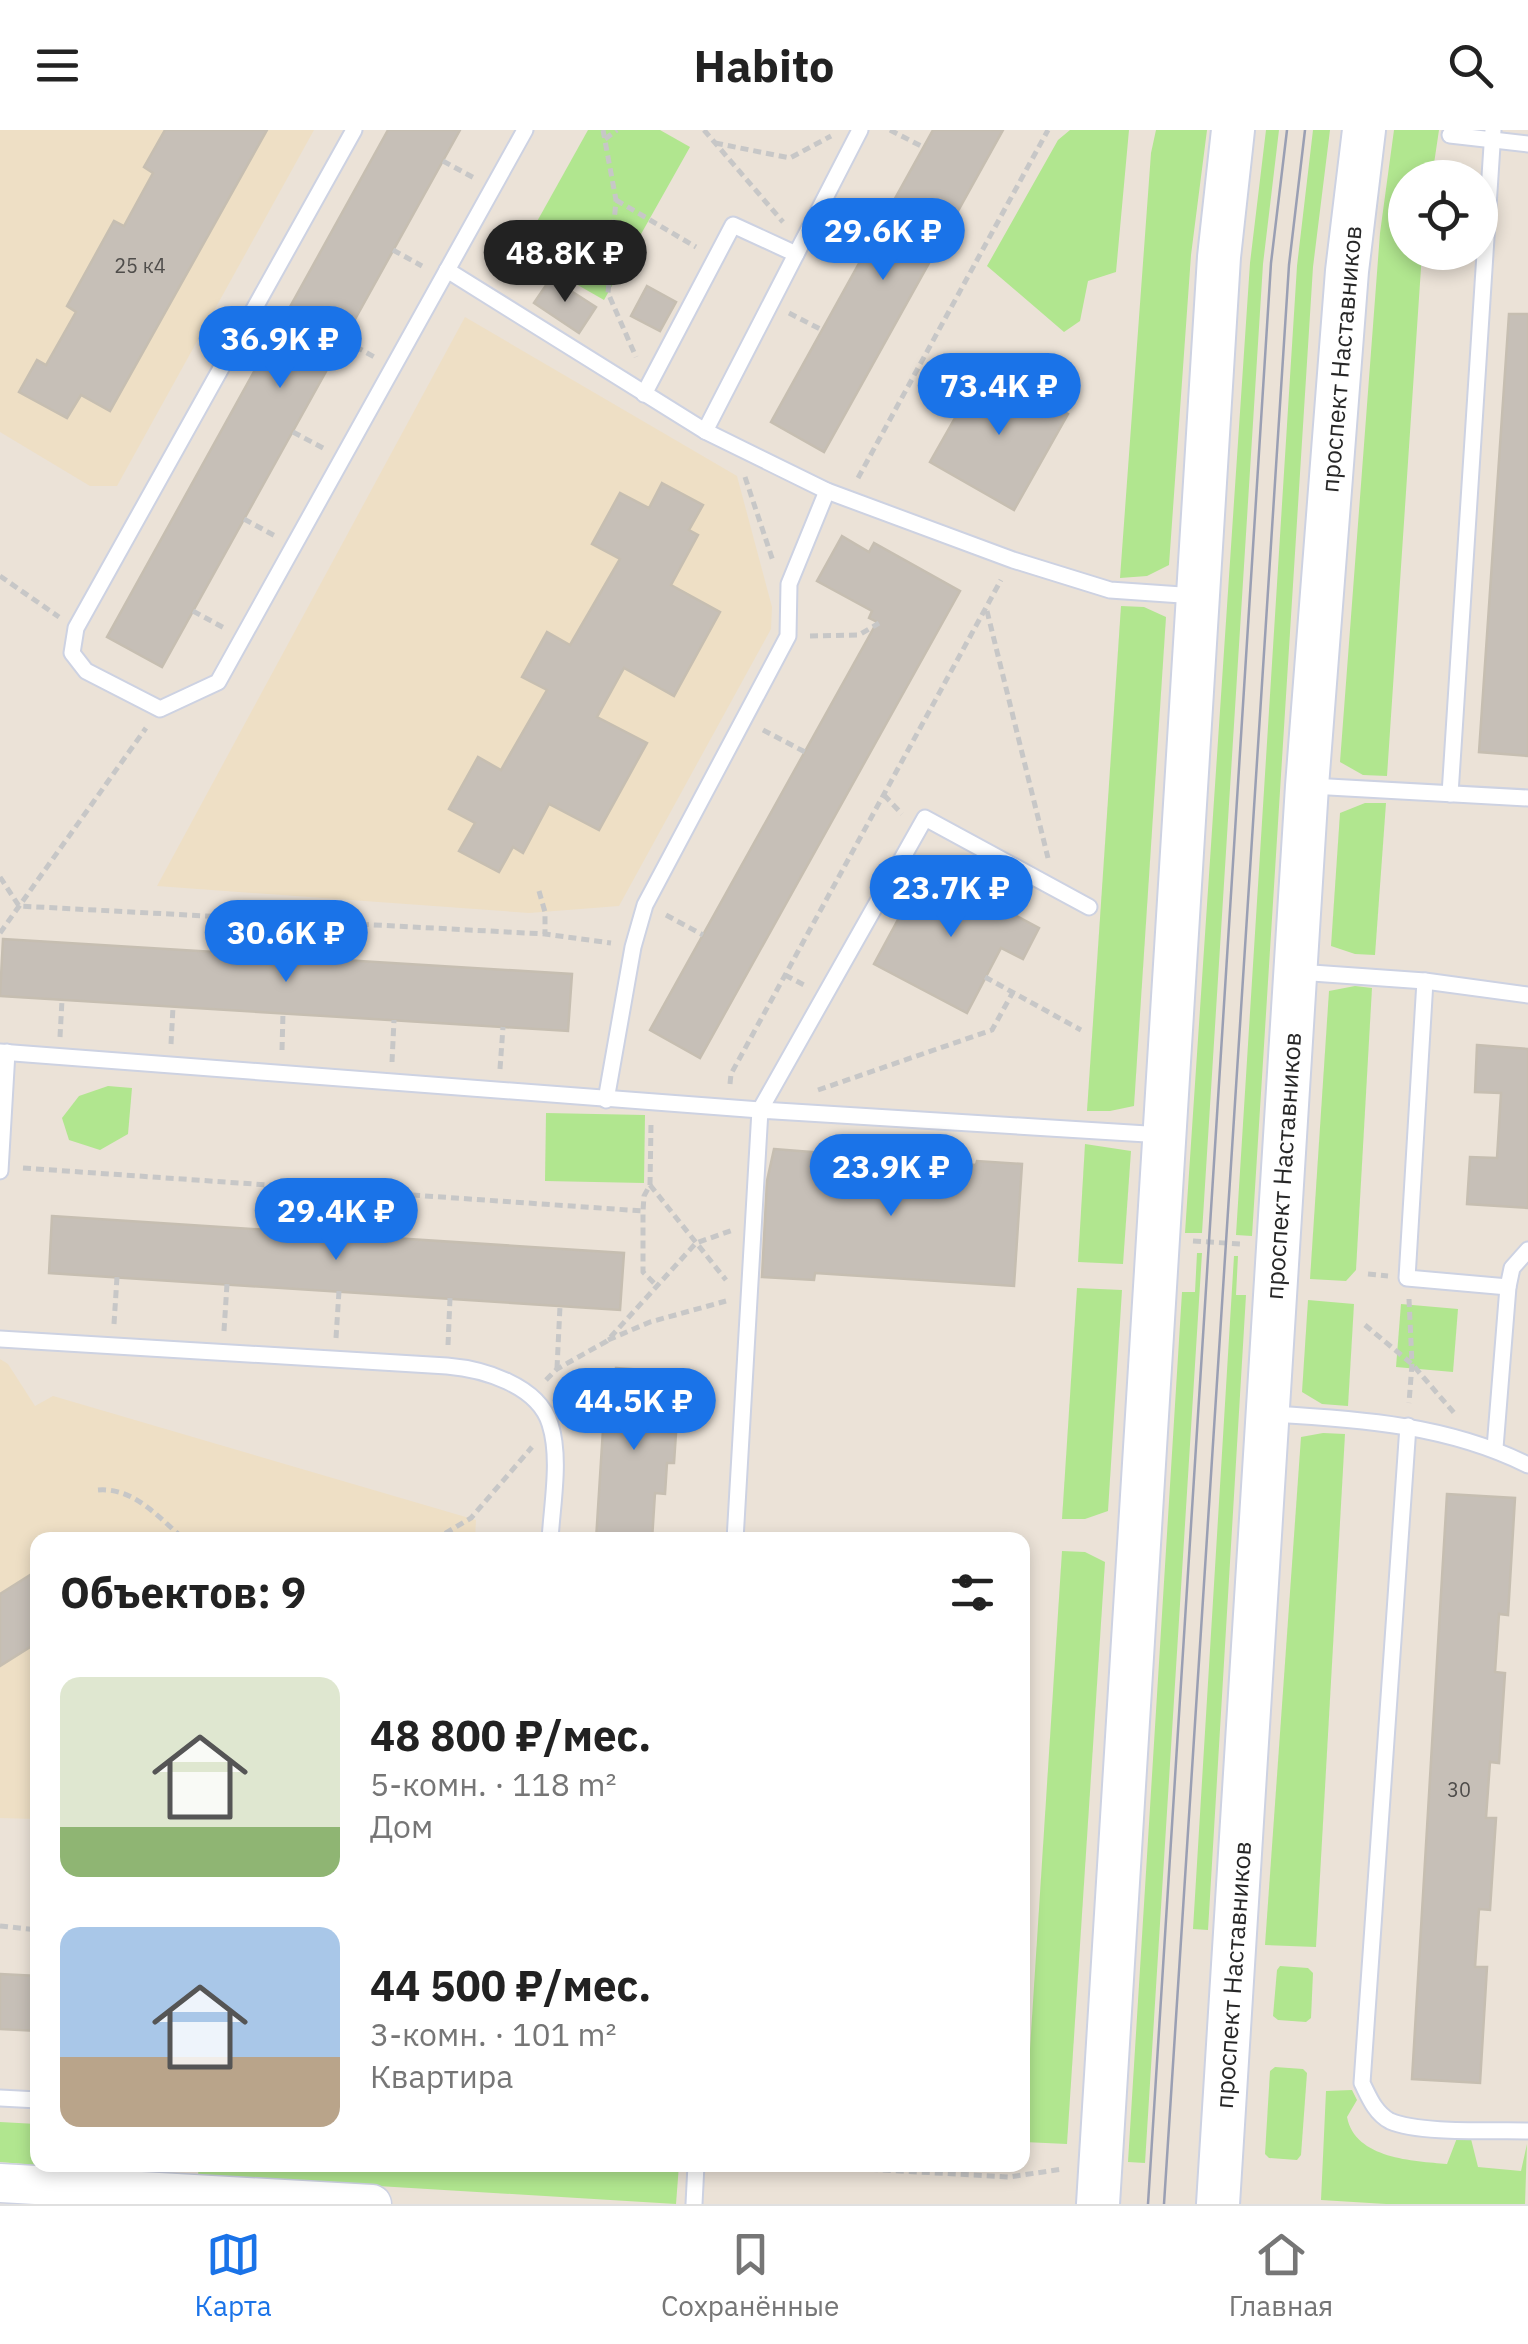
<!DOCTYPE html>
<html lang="ru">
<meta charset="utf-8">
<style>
:root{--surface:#fff;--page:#f2f2f2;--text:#222;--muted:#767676;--line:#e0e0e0;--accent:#1a73e8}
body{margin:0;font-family:"IBM Plex Sans",sans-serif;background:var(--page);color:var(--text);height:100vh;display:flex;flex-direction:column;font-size:38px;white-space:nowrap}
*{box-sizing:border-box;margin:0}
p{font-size:32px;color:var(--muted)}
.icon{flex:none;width:55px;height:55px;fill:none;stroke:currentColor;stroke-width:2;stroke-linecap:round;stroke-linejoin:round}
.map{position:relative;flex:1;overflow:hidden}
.panel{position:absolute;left:30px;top:1402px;width:1000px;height:640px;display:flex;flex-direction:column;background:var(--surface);border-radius:20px;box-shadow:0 5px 15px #0003}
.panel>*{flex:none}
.fabs{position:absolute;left:1388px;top:30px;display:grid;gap:20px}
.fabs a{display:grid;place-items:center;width:110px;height:110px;border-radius:50%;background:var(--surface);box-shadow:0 5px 15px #0003;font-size:50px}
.price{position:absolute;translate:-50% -85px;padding:0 22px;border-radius:35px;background:var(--accent);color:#fff;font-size:32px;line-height:65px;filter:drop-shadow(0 2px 5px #0008)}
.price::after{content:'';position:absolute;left:50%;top:60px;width:30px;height:22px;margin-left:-15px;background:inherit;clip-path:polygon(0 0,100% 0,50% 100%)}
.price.current{background:#222;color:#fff}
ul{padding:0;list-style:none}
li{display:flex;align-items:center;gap:30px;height:250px;padding:0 30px}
li span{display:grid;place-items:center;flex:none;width:280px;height:200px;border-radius:20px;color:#555}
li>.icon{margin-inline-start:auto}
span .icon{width:120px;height:120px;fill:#fffc;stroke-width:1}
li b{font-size:42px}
h2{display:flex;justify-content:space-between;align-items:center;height:120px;padding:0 30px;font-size:42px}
header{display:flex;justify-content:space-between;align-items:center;height:130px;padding:0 30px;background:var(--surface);font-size:45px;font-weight:800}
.menu{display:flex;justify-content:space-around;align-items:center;height:140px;border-top:2px solid var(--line);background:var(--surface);font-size:28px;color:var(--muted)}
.menu a{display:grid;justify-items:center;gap:5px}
.menu .current{color:var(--accent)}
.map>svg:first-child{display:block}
.education{fill:#eedfc5}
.green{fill:#b1e68f}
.building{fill:#c6bfb7;stroke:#c6beb1;stroke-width:2.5}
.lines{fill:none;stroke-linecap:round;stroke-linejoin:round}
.service-casing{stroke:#cdd2e2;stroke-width:19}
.tertiary-casing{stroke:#cdd2e2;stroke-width:41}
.secondary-casing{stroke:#cdd2e2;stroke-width:46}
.path{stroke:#c7c7c7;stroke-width:5;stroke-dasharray:8 5;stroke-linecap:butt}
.service{stroke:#fff;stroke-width:15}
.tertiary{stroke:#fff;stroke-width:38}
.secondary{stroke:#fff;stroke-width:42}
.tram{stroke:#9a9fb3;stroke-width:2.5}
.labels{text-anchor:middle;stroke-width:9;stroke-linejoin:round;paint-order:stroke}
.number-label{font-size:20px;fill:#4f4d4b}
.street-label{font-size:25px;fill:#272727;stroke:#fff}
</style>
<header><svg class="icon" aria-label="menu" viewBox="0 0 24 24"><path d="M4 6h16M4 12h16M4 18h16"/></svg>Habito<svg class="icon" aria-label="search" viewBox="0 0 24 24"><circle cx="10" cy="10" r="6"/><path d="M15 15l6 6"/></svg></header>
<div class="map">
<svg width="1528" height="2074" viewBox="0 0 1528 2074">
<rect width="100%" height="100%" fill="#ebe2d7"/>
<g class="education">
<path d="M0 0H314L117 356H90L0 302Z"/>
<path d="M465 187 737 346 772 477 771 499 619 776 529 783 157 756Z"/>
<path d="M0 1229 8 1234 35 1276 53 1266 476 1390 475 1410H38L37 1689 0 1688Z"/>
</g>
<g class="green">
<path d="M588 0H660L690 17 604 170 520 122Z"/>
<path d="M1070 0H1129L1116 142 1088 151 1080 191 1064 202 987 136 1058 10Z"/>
<path d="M1156 0H1207L1191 125 1169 435 1147 446 1120 448 1151 23Z"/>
<path d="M1266 0H1279L1263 134 1202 1103H1185L1250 133Z"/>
<path d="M1313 0H1330L1313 137 1252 1106 1236 1105 1297 136Z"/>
<path d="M1394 0H1439L1432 47 1405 48V122L1422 123 1387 646 1363 645 1340 632 1380 103Z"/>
<path d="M1121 476 1144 477 1166 487 1134 976 1110 981H1087Z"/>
<path d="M1365 673H1386L1375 825 1355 824 1331 816 1340 683Z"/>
<path d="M1355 856 1372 858 1356 1140 1346 1151 1310 1149 1329 861Z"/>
<path d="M108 956 132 958 128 1004 100 1020 69 1010 62 988 79 966Z"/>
<path d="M546 983 645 985 644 1053 545 1051Z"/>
<path d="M1085 1014 1131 1021 1123 1134 1078 1132Z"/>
<path d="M1197 1123H1202L1145 2033 1128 2032 1182 1162H1195Z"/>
<path d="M1234 1126H1238L1236 1165H1246L1208 1800 1193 1799Z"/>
<path d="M1077 1158 1122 1160 1108 1381 1085 1389H1062Z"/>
<path d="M1308 1170 1354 1174 1348 1276 1322 1274 1302 1262Z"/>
<path d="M1401 1174 1458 1179 1453 1242 1396 1237Z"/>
<path d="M1323 1303 1345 1304 1316 1817 1265 1815 1301 1307Z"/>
<path d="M1062 1421 1085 1422 1105 1432 1067 2014 1024 2012Z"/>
<path d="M1280 1836 1308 1838 1313 1843 1311 1888 1306 1892 1278 1890 1273 1886 1277 1840Z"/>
<path d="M1275 1937 1303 1939 1307 1943 1301 2025 1297 2030 1269 2028 1265 2024 1270 1941Z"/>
<path d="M1352 1960 1357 1970 1347 1987C1355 2029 1414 2031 1447 2034L1457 2008 1471 2009 1478 2037 1521 2041 1527 2014 1525 2074H1386L1321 2070 1326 1961Z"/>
<path d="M0 1992 37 1994V2035L0 2032Z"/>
<path d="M199 2035H679L676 2074 198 2045Z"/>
</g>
<g class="building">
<path d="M165 0H267L110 281 81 265 67 288 19 262 37 230 46 235 76 182 67 176 114 91 124 96 153 43 144 37Z"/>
<path d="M388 0H460L162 537 107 507Z"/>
<path d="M933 0H1003L824 322 771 292Z"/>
<path d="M551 148 596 177 579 203 534 173Z"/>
<path d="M647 156 676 172 660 201 631 186Z"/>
<path d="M1509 184H1528V626L1479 622Z"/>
<path d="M984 237 1068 284 1014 380 930 332Z"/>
<path d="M662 353 703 375 689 400 698 405 671 455 720 482 674 566 624 538 597 587 647 613 599 700 549 674 523 723 513 717 499 742 459 721 475 693 449 679 478 627 501 640 547 560 522 547 547 502 570 515 620 429 592 414 620 363 649 378Z"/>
<path d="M842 406 869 422 874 413 960 461 700 928 650 900 877 492 869 488 872 481 817 451Z"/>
<path d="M926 738 1039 798 1023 829 1001 818 967 883 874 834Z"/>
<path d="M3 809 572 844 568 901 0 866Z"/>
<path d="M1477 915 1528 919V1078L1467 1074 1470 1027 1497 1028 1501 963 1475 962Z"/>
<path d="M774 1019 976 1035 977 1031 1022 1034 1014 1156 815 1143 814 1150 762 1147 767 1051Z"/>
<path d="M52 1086 624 1123 620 1180 49 1143Z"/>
<path d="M616 1238 672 1242 669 1303H676L674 1333H667L665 1364 655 1363 652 1410H596L606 1252H615Z"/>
<path d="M1447 1364 1515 1368 1508 1485 1499 1484 1495 1542 1505 1543 1499 1633 1490 1632 1486 1688H1496L1490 1780 1479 1779 1475 1837H1487L1480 1953 1412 1949Z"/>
<path d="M38 1440V1512L0 1536V1464Z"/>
<path d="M0 1844 38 1846V1901L0 1899Z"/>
</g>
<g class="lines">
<g class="service-casing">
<g id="service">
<path d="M354 0 76 498 72 523 86 541 160 579 218 552 525 0"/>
<path d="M1450 5 1528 14"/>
<path d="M447 140 705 301 827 361 1013 430 1110 460 1196 466"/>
<path d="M644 264 733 95 796 124"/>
<path d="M705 301 860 0"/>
<path d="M1311 656 1528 668"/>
<path d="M1450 664 1493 0"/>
<path d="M1298 842 1425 851 1528 865"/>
<path d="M1425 851 1407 1148 1508 1157"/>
<path d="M0 922 760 980 925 688 1089 777"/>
<path d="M606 970 633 817 645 775 788 506 789 454 827 361"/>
<path d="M0 1041 7 922"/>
<path d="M0 1209 447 1236C483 1239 538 1255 550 1294 561 1328 552 1374 550 1410"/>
<path d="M1272 1284C1359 1289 1448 1295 1528 1335"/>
<path d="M1408 1296 1362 1953C1369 1967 1375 1983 1390 1991 1420 2004 1493 2000 1528 2001"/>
<path d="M1495 1318 1508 1157 1512 1138 1528 1120"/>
<path d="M735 1410 760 980 1163 1005"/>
<path d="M0 1968 38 1970"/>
<path d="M694 2074 696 2035"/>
</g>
</g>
<g class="tertiary-casing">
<path id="tertiary" d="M0 2053 372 2074"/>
</g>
<g class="secondary-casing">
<g id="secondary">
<path d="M1098 2074 1219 127 1233 0"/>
<path d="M1218 2074 1307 656 1347 141 1364 0"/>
</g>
</g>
<g class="path">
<path d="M603 0 616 70 608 163 636 227"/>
<path d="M704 0 783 92"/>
<path d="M890 0 923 17"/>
<path d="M605 9 617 0"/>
<path d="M715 13 790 28 831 6"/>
<path d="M443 31 476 49"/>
<path d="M616 70 696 117"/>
<path d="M393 120 422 136"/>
<path d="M789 183 822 200"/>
<path d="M344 210 376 228"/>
<path d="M293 302 325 319"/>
<path d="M745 347 773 431"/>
<path d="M858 348 1048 0"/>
<path d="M244 389 277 407"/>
<path d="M0 446 59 487"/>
<path d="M193 481 226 499"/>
<path d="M987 481 1048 728"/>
<path d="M810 506 859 505 879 493"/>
<path d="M763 600 805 622"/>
<path d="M884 665 902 684"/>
<path d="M0 747 19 776 545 804 611 813"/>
<path d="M539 761 545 782V804"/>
<path d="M666 785 703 805"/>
<path d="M0 803 146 598"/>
<path d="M785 845 804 855"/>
<path d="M985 847 1081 900"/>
<path d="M60 907 62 870"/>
<path d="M171 914 173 877"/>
<path d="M282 920 283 883"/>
<path d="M392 932 394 890"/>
<path d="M500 939 503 897"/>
<path d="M730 954 731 944 1001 450"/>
<path d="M818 960 992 900 1013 862"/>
<path d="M651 995 650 1055 644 1066 643 1081V1142L656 1155"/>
<path d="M23 1038 643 1081"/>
<path d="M650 1055 726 1150"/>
<path d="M1193 1111 1241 1114"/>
<path d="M1368 1144 1388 1146"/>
<path d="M1409 1169 1412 1234 1409 1273"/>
<path d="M114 1194 117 1147"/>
<path d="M1365 1195 1412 1234 1455 1284"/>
<path d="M224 1201 227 1154"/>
<path d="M336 1208 339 1161"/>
<path d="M608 1210 650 1192 726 1171"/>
<path d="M448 1215 450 1168"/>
<path d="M557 1238 560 1176"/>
<path d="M546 1250 557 1239 607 1211 696 1113 733 1100"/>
<path d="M98 1360C134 1357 159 1388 185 1410"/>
<path d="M420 1410 436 1406"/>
<path d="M434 1410 471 1388 532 1317"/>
<path d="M0 1796 38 1800"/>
<path d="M792 2035 1009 2047 1063 2039"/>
</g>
<use href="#service" class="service"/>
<use href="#tertiary" class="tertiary"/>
<use href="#secondary" class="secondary"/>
<g class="tram">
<path d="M1148 2074 1271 133 1287 0"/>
<path d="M1164 2074 1289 135 1305 0"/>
</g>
</g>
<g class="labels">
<g class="number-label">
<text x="140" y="143">25 к4</text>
<text x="1459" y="1667">30</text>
</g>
<g class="street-label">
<text transform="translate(1341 229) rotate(-85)" y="9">проспект Наставников</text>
<text transform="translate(1283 1036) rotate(-86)" y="9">проспект Наставников</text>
<text transform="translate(1233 1845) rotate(-86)" y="9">проспект Наставников</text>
</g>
</g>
</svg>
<div class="fabs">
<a><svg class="icon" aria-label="locate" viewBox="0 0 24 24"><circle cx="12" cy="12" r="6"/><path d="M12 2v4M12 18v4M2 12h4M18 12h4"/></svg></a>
</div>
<b class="price" style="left:883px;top:153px">29.6K ₽</b>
<b class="price current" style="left:565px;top:175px">48.8K ₽</b>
<b class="price" style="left:280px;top:261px">36.9K ₽</b>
<b class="price" style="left:999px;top:308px">73.4K ₽</b>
<b class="price" style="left:951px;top:810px">23.7K ₽</b>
<b class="price" style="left:286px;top:855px">30.6K ₽</b>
<b class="price" style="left:891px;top:1089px">23.9K ₽</b>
<b class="price" style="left:336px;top:1133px">29.4K ₽</b>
<b class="price" style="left:634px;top:1323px">44.5K ₽</b>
<section class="panel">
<h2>Объектов: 9<svg class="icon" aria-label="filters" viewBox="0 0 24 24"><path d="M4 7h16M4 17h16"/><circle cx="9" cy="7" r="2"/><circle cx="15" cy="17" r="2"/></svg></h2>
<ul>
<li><span style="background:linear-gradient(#dfe7d0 75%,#8fb573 0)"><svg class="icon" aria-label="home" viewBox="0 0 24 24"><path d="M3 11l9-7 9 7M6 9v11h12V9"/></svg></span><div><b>48 800 ₽/мес.</b><p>5-комн. · 118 m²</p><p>Дом</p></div></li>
<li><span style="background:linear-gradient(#a9c7e8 65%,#b9a48a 0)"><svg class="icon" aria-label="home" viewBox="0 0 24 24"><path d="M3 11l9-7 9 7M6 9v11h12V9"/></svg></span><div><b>44 500 ₽/мес.</b><p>3-комн. · 101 m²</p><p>Квартира</p></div></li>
</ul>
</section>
</div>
<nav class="menu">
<a class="current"><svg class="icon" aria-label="map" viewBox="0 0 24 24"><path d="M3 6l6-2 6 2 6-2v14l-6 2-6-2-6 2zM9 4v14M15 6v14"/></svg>Карта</a>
<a><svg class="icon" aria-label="saved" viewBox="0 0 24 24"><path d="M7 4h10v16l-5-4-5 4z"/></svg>Сохранённые</a>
<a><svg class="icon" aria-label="home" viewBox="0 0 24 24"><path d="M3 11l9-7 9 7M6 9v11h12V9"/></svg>Главная</a>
</nav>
